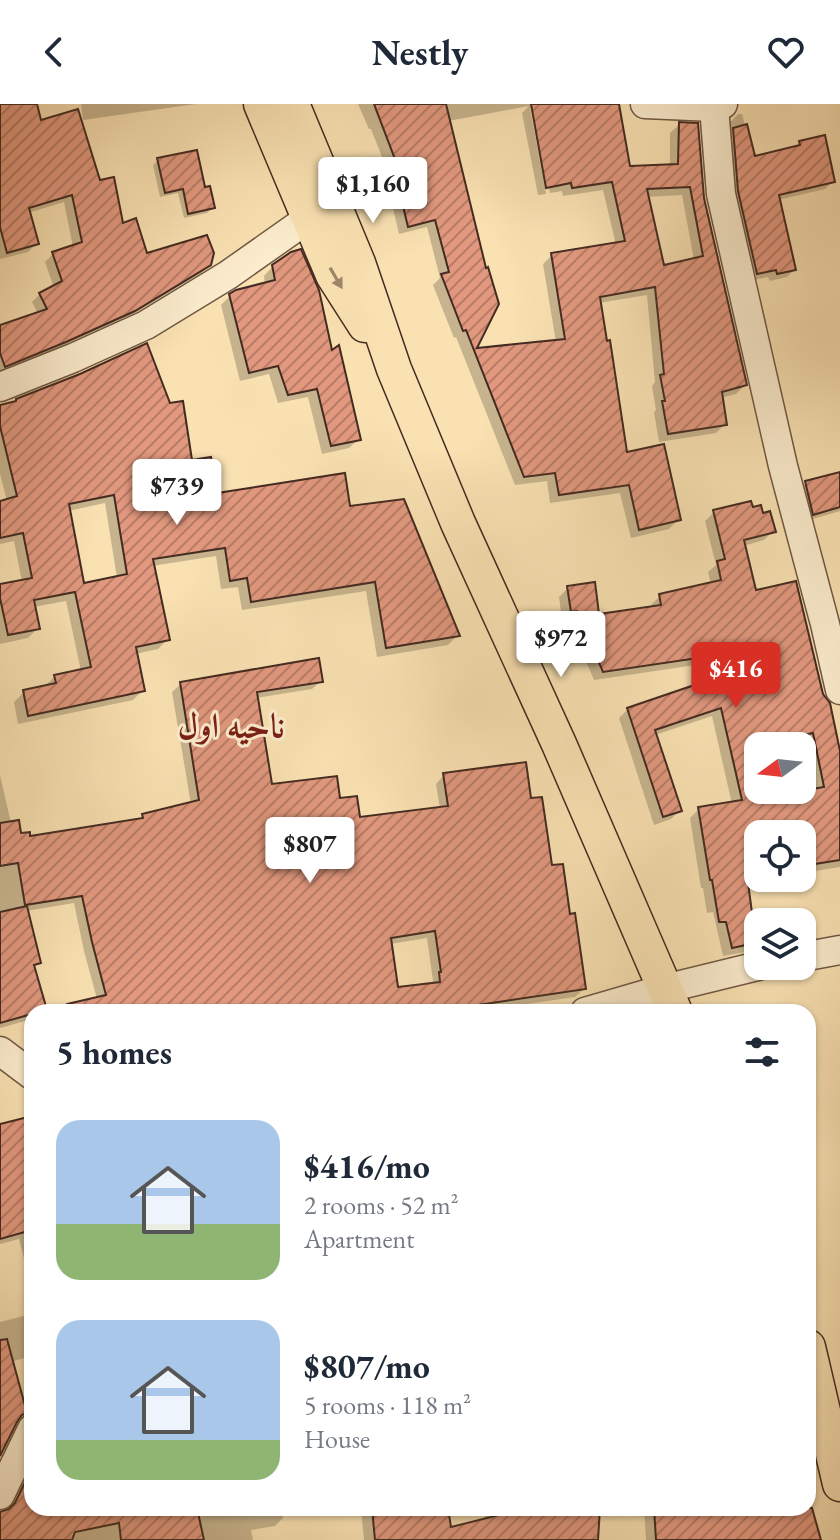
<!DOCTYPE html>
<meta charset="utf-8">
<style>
:root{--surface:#fff;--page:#f6f6f7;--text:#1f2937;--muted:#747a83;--accent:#d93025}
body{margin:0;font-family:"EB Garamond",Amiri,serif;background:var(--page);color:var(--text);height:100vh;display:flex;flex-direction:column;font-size:30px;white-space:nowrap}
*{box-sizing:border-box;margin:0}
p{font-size:26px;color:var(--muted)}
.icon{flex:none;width:44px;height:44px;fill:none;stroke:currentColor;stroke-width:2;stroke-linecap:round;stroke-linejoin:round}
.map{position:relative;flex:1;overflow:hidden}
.panel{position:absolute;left:24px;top:900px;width:792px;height:512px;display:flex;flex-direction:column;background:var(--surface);border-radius:24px;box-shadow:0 2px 6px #0004}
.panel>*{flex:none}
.needle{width:52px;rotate:255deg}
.controls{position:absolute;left:744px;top:628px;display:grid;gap:16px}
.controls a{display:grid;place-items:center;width:72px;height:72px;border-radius:16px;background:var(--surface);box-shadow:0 2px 6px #0004;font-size:40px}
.price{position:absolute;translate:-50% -68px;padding:0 18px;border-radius:8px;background:#fff;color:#222;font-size:26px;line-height:52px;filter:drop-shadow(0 2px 4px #0008)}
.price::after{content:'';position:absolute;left:50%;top:48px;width:24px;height:18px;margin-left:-12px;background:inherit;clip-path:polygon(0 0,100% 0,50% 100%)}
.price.current{background:var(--accent);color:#fff}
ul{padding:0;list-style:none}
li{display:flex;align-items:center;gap:24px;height:200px;padding:0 32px}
li span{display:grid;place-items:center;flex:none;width:224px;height:160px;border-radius:24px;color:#555}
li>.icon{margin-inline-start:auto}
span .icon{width:96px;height:96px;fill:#fffc;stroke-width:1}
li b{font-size:34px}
h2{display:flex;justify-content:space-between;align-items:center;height:96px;padding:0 32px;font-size:34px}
header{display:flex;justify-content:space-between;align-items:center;height:104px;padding:0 32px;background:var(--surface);font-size:36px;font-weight:700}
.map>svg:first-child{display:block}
.shadow{fill:#0003;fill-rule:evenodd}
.building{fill:url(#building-hatch);stroke:#442b21;stroke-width:2;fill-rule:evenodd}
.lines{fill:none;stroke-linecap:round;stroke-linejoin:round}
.minor-casing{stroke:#715845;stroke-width:31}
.major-casing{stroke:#442b21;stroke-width:37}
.minor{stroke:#fbeccd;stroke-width:28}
.major{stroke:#f9e1b2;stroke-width:34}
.oneway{fill:#9e866a}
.labels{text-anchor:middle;stroke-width:6;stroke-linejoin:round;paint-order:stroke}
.district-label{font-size:34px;font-weight:bold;fill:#7a1f14;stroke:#fbeccd}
</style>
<header><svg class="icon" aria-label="back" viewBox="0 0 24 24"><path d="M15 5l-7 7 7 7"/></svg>Nestly<svg class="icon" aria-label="heart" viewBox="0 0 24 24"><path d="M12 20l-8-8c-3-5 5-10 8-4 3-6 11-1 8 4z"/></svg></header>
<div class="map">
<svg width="840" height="1436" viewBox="0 0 840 1436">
<defs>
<pattern id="building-hatch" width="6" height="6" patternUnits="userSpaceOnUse" patternTransform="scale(2)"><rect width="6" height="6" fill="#e1987e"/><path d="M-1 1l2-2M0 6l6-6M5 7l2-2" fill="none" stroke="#b87c67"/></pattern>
</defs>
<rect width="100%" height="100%" fill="#f9e1b2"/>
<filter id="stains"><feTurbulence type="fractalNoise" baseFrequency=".0025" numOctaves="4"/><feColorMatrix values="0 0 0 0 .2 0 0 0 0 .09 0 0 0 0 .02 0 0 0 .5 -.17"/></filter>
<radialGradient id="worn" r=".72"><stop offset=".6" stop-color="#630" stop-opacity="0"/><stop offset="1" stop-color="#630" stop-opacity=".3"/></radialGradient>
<g class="shadow">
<path d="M0 0H35L40 19 99 79 122 122 145 151 210 160 201 169 130 212 56 246 0 268V223L38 210 32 198 40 190 54 184 45 158 53 150 73 143 64 98 28 109 36 140 28 148 0 155Z"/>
<path d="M81 0H196L83 16Z"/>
<path d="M358 0H617L628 64 670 63V29L679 21 702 94 745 281 736 290 721 294 725 320 716 329 659 338 654 308 656 306 652 282 655 278 647 191 599 199 625 351 678 416 669 425 631 434 620 389 550 399 547 377 515 381 456 233 454 234 433 181 440 174 427 123 399 130 390 91 395 86 371 25H369ZM529 2 522 9 538 91 546 90 530 4H534L550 89 562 87 563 92 603 86 616 141 552 151 543 160 556 238 474 247 497 200 484 167 448 17ZM682 91 694 156 662 164 646 93Z"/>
<path d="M738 10H742L754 55 793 45 800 39 833 77 825 85 778 96 794 166 787 173 770 177 768 173 749 177 731 96 725 24Z"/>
<path d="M158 56 204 86 212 104 207 109 184 114 178 89 160 93 153 61Z"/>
<path d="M273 162 331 250 359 335 349 344 322 350 308 293 278 299 269 270 240 277 221 201 230 192 265 181 264 172Z"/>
<path d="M0 303 190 358 215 391 348 404 458 531 448 541 377 553 366 487 242 506 238 483 221 485 216 452 152 462 168 535 158 545 135 550 143 586 133 596 18 620 14 598 24 588 45 582 55 572 81 567 66 497 33 503 38 524 28 534 0 540V482L22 478 14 437 0 440V399L7 397 0 370ZM105 399 117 474 82 482 68 407Z"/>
<path d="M840 370V407L806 417 798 386 806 379Z"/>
<path d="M751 405 762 411 773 427 764 436 743 442 754 488 840 657V763L802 769V730H758V774H768L746 777 754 838 745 848 723 852 713 808 707 809 703 784H701L690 714 699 705 732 700 712 612 655 631 680 706 671 715 654 721 619 614 628 605 746 566 743 554 594 576 568 515 562 516 559 493 568 484 598 512 652 505 651 501 660 492 711 480 708 468 716 461 705 417 714 408ZM804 637 814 687 764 695 762 686H758V669L753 648 758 647V642H781Z"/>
<path d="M321 577 312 585 256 594 271 683 338 696 358 716 440 705 436 680 444 671 529 697 550 763 569 812 584 885 575 893 471 908H90L97 895 84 847 74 799 26 807 38 859 33 864 45 905 42 908H32V915L0 924V671L11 719 19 732 29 734 138 717 143 712 191 700 172 588 181 580ZM427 834 433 877 432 881 396 885 390 840Z"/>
<path d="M32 1014V1252L14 1257 11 1260 24 1309 16 1317 0 1347V1218L31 1210 26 1191 32 1185 19 1135 0 1140V1022Z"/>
<path d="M32 1359V1404H281L283 1414 275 1422 251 1426 253 1436H0V1416L8 1408Z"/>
<path d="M808 1398 818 1436H646L644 1404H808Z"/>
<path d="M361 1404H446L449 1426 485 1417 484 1404H598L597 1436H364Z"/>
</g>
<g class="building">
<path d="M0 0H37L41 16 78 5 100 76 114 73 123 119 136 114 147 149 207 131 214 149 211 161 135 207 66 238 5 263 0 249V221L47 205 39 189 62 177 52 148 82 138 72 91 29 104 39 140 7 149 0 123Z"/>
<path d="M374 0H446L486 164 488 163 499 200 477 244 565 235 551 149 625 137 612 78 572 84 571 79 546 84 531 0H619L630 62 678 60 679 18 698 19 704 94 747 281 722 288 727 321 668 330 662 297H665L660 271 664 270 655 183 600 193 607 237 610 236 627 348 664 340 681 416 639 426 629 381 559 391 555 369 524 373 466 226 463 227 441 170 449 168 435 116 408 123 398 81 404 79ZM690 83 703 152 664 161 647 85Z"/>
<path d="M747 20 755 52 800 41 799 37 825 31 835 78 779 91 796 166 777 170 776 166 757 170 738 87 733 24Z"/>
<path d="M197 46 205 83 210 82 215 104 188 110 183 85 165 89 157 54Z"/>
<path d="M301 145 319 186 332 246 339 241 361 336 331 342 317 285 288 291 278 262 249 269 229 190 236 186 275 176 272 161 291 148Z"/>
<path d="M147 239 170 299 183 297 192 356 211 353 217 389 345 369 350 402 404 395 460 532 386 544 375 478 251 498 247 474 230 477 225 444 153 455 170 536 136 543 145 587 28 612 23 586 56 579 54 571 91 563 75 488 34 496 40 525 8 531 0 494V480L32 474 23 429 0 434V397L17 392 0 322V301L16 297V295L80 270ZM114 391 127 470 84 479 69 400Z"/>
<path d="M840 368V403L813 411 805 377Z"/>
<path d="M751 397 753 403 761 401 763 409 770 407 776 428 744 436 756 486 796 477 823 590 830 599 840 647V756L802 762V730H758V769L747 771 756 839 732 844 726 818H719L712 776H710L698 703 742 696 721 604 655 626 682 707 663 713 627 604 756 560 752 546 603 568 577 507 571 508 567 482 595 478 599 510 661 501 659 490 721 476 717 457 725 455 713 406ZM813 629 824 683 765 693 764 686H758V660L754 642Z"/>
<path d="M319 554 323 578 257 588 272 680 337 672 340 694 357 692 360 713 448 702 443 669 526 658 531 694 542 693 552 761 563 760 570 810 575 809 586 885 444 906V903L407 908H68L67 900 106 891 92 838 82 792 25 801 18 759 0 762V719L19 716 21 729 30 728V732L143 714 142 710 199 696 180 578ZM435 827 441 868H439L440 878 398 883 391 834Z"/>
<path d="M27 802 41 859 34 861 47 906 32 908V910L0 919V808Z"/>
<path d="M32 1012V1126L0 1135V1020Z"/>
<path d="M7 1235 27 1309 22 1311 17 1318 0 1352V1236Z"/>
<path d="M32 1364V1404H197L204 1436H121L119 1419 75 1428 72 1436H0V1408L9 1405 15 1399Z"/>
<path d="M372 1404H448L451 1423 527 1404H600L598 1436H375Z"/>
<path d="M654 1404H812L821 1436H656Z"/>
</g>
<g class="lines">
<g class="minor-casing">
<g id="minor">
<path d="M645 0 714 3 723 0"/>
<path d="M714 3 721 90 783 362 825 520 840 586"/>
<path d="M0 283 73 254 146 221 228 171 309 114"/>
<path d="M802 853 840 846"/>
<path d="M585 908 664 885 758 862"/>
<path d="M0 947 32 971"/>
<path d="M0 1391 32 1325"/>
</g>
</g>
<g class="major-casing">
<g id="major">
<path d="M261 0 333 171 365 221"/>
<path d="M292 0 358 159 394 265 458 419 559 640 675 908"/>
<path d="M808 1243 840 1380"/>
</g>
</g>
<use href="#minor" class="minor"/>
<use href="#major" class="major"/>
</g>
<defs><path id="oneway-solid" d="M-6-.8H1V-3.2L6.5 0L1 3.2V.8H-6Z" transform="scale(2)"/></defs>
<use class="oneway" href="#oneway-solid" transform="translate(336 174) rotate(60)"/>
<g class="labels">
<g class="district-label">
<text x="231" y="633">ناحیه اول</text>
</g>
</g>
<rect width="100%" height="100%" filter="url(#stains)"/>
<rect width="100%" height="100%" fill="url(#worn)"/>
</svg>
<div class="controls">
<a><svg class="needle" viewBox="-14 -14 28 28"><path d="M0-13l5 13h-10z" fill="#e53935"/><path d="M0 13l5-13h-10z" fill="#747a83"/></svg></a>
<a><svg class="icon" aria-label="locate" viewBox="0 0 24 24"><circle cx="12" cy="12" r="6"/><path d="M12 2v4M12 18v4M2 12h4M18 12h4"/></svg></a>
<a><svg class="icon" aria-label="layers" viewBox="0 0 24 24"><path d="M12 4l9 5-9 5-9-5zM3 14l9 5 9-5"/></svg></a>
</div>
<b class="price" style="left:373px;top:121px">$1,160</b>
<b class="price" style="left:177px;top:423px">$739</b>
<b class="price" style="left:561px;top:575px">$972</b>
<b class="price current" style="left:736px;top:606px">$416</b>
<b class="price" style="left:310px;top:781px">$807</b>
<section class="panel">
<h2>5 homes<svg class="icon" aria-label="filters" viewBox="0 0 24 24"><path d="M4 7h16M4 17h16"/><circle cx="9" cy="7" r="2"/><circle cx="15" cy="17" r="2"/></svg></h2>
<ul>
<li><span style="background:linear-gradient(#a9c7e8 65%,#8fb573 0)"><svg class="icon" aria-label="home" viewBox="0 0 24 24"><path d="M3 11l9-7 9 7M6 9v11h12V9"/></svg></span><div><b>$416/mo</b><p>2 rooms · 52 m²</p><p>Apartment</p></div></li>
<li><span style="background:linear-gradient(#a9c7e8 75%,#8fb573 0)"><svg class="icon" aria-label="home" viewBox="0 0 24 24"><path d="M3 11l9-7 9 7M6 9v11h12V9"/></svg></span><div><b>$807/mo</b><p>5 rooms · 118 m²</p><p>House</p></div></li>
</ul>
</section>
</div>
